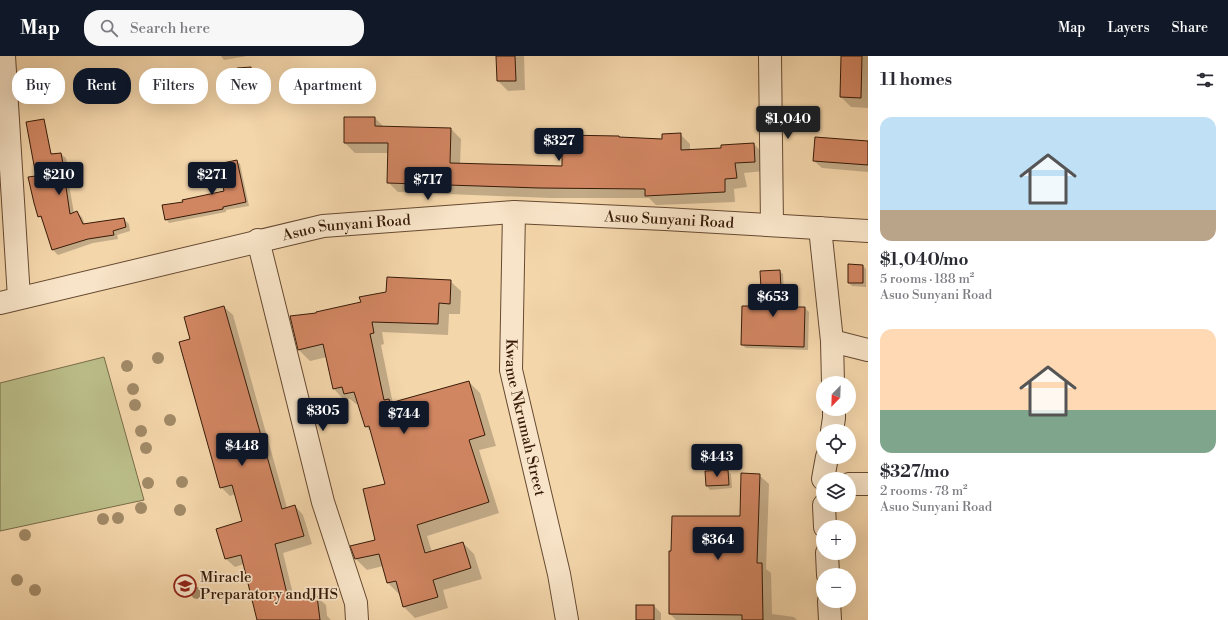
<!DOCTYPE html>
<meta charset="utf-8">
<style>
:root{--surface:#fff;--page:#f7f7f7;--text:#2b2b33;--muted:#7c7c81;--accent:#111827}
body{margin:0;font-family:"Libre Bodoni",serif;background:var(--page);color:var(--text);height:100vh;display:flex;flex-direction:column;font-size:15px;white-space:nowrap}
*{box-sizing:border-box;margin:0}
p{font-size:13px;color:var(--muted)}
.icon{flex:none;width:22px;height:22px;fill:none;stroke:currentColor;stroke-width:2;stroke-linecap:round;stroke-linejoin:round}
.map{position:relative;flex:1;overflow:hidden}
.panel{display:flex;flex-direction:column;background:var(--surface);width:360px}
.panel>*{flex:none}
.guide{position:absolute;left:12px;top:12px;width:380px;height:36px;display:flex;gap:8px}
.needle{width:26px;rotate:203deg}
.buttons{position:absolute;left:816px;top:320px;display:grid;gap:8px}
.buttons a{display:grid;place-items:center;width:40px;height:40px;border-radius:50%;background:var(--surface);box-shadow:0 4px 16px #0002;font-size:20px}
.price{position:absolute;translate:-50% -34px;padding:0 9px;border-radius:4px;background:var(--accent);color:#fff;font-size:13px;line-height:26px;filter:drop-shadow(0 1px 2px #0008)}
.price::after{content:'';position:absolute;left:50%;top:24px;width:12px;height:9px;margin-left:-6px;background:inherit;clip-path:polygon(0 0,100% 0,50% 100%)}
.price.current{background:#222;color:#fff}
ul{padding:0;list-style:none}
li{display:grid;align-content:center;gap:8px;height:212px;padding:0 12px}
li span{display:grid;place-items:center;height:124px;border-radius:12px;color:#555}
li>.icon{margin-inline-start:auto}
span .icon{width:72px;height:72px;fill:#fffc;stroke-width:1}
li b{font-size:17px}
h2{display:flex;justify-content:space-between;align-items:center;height:48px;padding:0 12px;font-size:17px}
.chip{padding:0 14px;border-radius:16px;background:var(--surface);box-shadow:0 4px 16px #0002;font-size:14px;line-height:36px}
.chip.current{background:var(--accent);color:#fff}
header{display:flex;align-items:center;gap:24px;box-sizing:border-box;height:56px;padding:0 20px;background:var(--accent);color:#fff}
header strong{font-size:19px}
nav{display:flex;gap:22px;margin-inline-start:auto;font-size:14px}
.search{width:280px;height:36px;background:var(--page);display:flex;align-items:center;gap:10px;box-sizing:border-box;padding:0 14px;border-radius:16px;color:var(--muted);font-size:15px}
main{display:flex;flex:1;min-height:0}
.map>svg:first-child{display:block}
.green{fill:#bbbe89;stroke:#796c48}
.shadow{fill:#0003}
.building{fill:#d18662;stroke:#371b08}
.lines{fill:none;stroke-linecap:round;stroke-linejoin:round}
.minor-casing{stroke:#664a31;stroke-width:24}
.minor{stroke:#f8e4c8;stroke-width:22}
.tree{fill:#a28a67}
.labels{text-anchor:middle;stroke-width:3.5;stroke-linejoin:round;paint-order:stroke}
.street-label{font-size:15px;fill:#371b08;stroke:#f8e4c8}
.poi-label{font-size:15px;fill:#371b08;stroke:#f8e4c8;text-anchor:start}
</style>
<header>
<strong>Map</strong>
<div class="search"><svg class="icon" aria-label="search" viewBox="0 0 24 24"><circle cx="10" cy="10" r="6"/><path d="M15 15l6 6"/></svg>Search here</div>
<nav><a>Map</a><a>Layers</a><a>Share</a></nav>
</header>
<main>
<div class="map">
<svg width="868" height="564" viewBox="0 0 868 564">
<rect width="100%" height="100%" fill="#f4d6ab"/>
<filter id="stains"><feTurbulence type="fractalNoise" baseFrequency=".005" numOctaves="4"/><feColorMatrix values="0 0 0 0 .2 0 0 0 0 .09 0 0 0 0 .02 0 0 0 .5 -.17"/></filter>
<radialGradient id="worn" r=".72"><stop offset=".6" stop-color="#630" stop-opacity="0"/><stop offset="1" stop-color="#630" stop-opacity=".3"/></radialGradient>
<path class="green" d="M104 301 144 444 0 475V327Z"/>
<g class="shadow">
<path d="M221 0H247L224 4Z"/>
<path d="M497 0H524L525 34 508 35 498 25Z"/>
<path d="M842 0H868V52L851 51 841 41Z"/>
<path d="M251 12 255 15 257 37 243 38 240 35Z"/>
<path d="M375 62 384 71 451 73 461 83 460 108 563 111 619 81 621 82 663 84 680 78 690 88V94L722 93 754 88 763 98 765 115 744 117 747 131 734 133 735 146 656 149 649 142H550L398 136 388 126 389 97H355L345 87Z"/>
<path d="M868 86V116L822 112 814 105Z"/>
<path d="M50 95 54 99 61 98 66 102 71 128 69 129 74 157 77 156 82 161 85 169 124 163 129 168 130 175 117 179 118 183 93 187 58 199 53 194 43 164 39 160 37 120Z"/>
<path d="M237 105 240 108 249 150 226 154V156L169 167 166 163 184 147 225 136Z"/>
<path d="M863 210 866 213V231L852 230 849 227Z"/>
<path d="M779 215 783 218 785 252H805L809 256 808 294 746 292 742 289 763 251Z"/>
<path d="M450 225 461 235 460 258H449L448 279 382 276 384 288 381 289 393 348 469 326 480 337 496 390 479 394 499 457 427 480 432 496 463 487 474 498 482 523 443 534 448 552 415 562 404 551 400 537 399 538 388 527 383 510 367 514 356 503 352 491 376 485 387 429 371 376 366 370 359 347 356 348 350 343 344 344 334 333 327 301 310 305 299 294 317 258Z"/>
<path d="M224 251 233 259 287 452 295 450 303 459 312 488 283 497 294 542 317 541 326 549 327 560 331 564H259L244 508 235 511 226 503 217 473 243 466 235 438 230 440 221 431 191 284Z"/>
<path d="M727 415 731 418 732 432 710 434 707 430Z"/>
<path d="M759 419 769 428 766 513 771 517 772 558 794 561 797 564H676L670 558V496L741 461Z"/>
<path d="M654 550 661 557V564H637Z"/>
</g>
<g class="building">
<path d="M496 0H515L516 25H497Z"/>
<path d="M841 0H862L861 42 840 41Z"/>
<path d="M251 11 254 34 239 35 237 12Z"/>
<path d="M344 61H375V70L451 72 450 107 562 110V79L619 80V81L662 83V78L681 77V94L721 92V89L754 87 755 106 735 107 737 122 725 123V136L645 140V133L539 132 387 127 388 87H344Z"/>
<path d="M44 63 51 98 61 97 66 124H65L70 158 77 155 83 168 124 162 126 171 113 175 114 179 88 183 52 194 41 160 38 161 34 147 28 121 36 120 26 66Z"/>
<path d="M815 81 868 85V109L813 105Z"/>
<path d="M237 104 246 146 223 151V153L165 164 162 149 183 146 182 144 224 135 218 108Z"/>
<path d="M848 208 863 209V227H848Z"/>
<path d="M780 214 782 251H805L804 291 741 289 742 250H762L760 215Z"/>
<path d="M387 221 451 224 450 248 439 247 438 268 372 266 374 277 370 278 384 344 389 343 390 347 469 325 485 379 469 384 489 446 417 469 425 497 463 486 471 512 433 524 438 541 403 551 396 525 387 527 379 498 355 503 350 490 375 484 363 433 385 428 369 370 365 371 354 336 344 338 342 331 333 333 323 288 298 294 290 260 316 257V256L361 246 359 241 386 236Z"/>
<path d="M224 250 282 453 295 449 304 480 275 488 288 542 317 540 320 564H257L241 499 225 503 216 473 242 465 232 429 220 432 179 286 190 283 184 261Z"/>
<path d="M728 414 729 429 706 430 705 415Z"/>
<path d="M741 417 760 418 757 507H762L763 564H742V559L669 558V495H671L672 460H740Z"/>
<rect x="636" y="549" width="18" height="15"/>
</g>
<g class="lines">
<g class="minor-casing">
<g id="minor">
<path d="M4 0 19 242"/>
<path d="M770 0 772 169"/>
<path id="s1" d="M514 156 511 314 559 518 567 564"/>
<path d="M820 172 832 285 833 327"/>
<path d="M258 184 323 446 356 547 357 564"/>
<path id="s2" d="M0 247 323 170 514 156 665 163 868 175"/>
<path d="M832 285 868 294"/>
<path d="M832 375 834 362V353"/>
<path d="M823 423 827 401"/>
<path d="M849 428H868"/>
<path d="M824 449 825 471"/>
<path d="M827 497 828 519"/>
<path d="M829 545 830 564"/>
</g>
</g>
<use href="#minor" class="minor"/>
</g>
<g class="tree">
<circle cx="158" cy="302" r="6"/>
<circle cx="127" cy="310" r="6"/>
<circle cx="133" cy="333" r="6"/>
<circle cx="135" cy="349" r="6"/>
<circle cx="170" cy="364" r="6"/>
<circle cx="141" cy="375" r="6"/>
<circle cx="146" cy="392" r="6"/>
<circle cx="182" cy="426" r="6"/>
<circle cx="148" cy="427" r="6"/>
<circle cx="141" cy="452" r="6"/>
<circle cx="180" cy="454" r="6"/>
<circle cx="118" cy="462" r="6"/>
<circle cx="103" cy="463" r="6"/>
<circle cx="25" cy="479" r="6"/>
<circle cx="17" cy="524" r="6"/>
<circle cx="35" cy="534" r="6"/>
<circle cx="197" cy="537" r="6"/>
</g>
<defs>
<g id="school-ring" transform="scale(1.15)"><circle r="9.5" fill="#f8e4c8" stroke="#8f2418" stroke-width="1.5"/><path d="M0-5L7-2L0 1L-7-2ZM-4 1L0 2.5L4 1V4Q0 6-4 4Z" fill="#8f2418"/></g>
</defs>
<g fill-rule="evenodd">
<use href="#school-ring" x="185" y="530"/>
</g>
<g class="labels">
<g class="street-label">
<text dy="5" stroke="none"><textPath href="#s2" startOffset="679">Asuo Sunyani Road</textPath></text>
<text dy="5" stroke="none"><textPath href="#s2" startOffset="355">Asuo Sunyani Road</textPath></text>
<text dy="5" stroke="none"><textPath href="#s1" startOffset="207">Kwame Nkrumah Street</textPath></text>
</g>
<g class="poi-label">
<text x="200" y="526">Miracle<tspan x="200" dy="17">Preparatory andJHS</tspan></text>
</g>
</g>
<rect width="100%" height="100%" filter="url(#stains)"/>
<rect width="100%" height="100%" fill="url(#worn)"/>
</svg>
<div class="buttons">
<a><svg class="needle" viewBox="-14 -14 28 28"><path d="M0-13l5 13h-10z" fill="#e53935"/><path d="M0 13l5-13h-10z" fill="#7c7c81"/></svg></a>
<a><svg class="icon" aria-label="locate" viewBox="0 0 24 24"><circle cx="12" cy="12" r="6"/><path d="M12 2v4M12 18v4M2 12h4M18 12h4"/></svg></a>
<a><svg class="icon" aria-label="layers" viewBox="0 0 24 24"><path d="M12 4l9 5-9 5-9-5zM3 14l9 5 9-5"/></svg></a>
<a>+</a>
<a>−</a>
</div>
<b class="price current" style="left:788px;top:84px">$1,040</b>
<b class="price" style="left:559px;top:106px">$327</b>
<b class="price" style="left:59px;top:140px">$210</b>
<b class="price" style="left:212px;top:140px">$271</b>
<b class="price" style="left:428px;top:145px">$717</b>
<b class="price" style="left:773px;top:262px">$653</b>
<b class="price" style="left:323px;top:376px">$305</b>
<b class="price" style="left:404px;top:379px">$744</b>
<b class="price" style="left:242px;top:411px">$448</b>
<b class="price" style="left:717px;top:422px">$443</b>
<b class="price" style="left:718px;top:505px">$364</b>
<div class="guide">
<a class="chip">Buy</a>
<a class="chip current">Rent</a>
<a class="chip">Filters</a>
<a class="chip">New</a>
<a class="chip">Apartment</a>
</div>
</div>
<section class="panel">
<h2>11 homes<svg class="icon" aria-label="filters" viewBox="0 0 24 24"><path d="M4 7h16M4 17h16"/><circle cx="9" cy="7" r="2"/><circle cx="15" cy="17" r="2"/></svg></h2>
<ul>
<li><span style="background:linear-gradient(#bfe0f5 75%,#b9a48a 0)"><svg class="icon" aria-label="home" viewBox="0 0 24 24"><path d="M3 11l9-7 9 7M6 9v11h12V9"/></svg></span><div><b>$1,040/mo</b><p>5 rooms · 188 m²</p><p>Asuo Sunyani Road</p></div></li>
<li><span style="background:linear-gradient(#ffd9b3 65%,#7fa58c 0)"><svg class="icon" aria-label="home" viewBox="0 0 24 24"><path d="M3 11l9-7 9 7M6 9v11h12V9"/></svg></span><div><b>$327/mo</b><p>2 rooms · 78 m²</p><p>Asuo Sunyani Road</p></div></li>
</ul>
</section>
</main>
